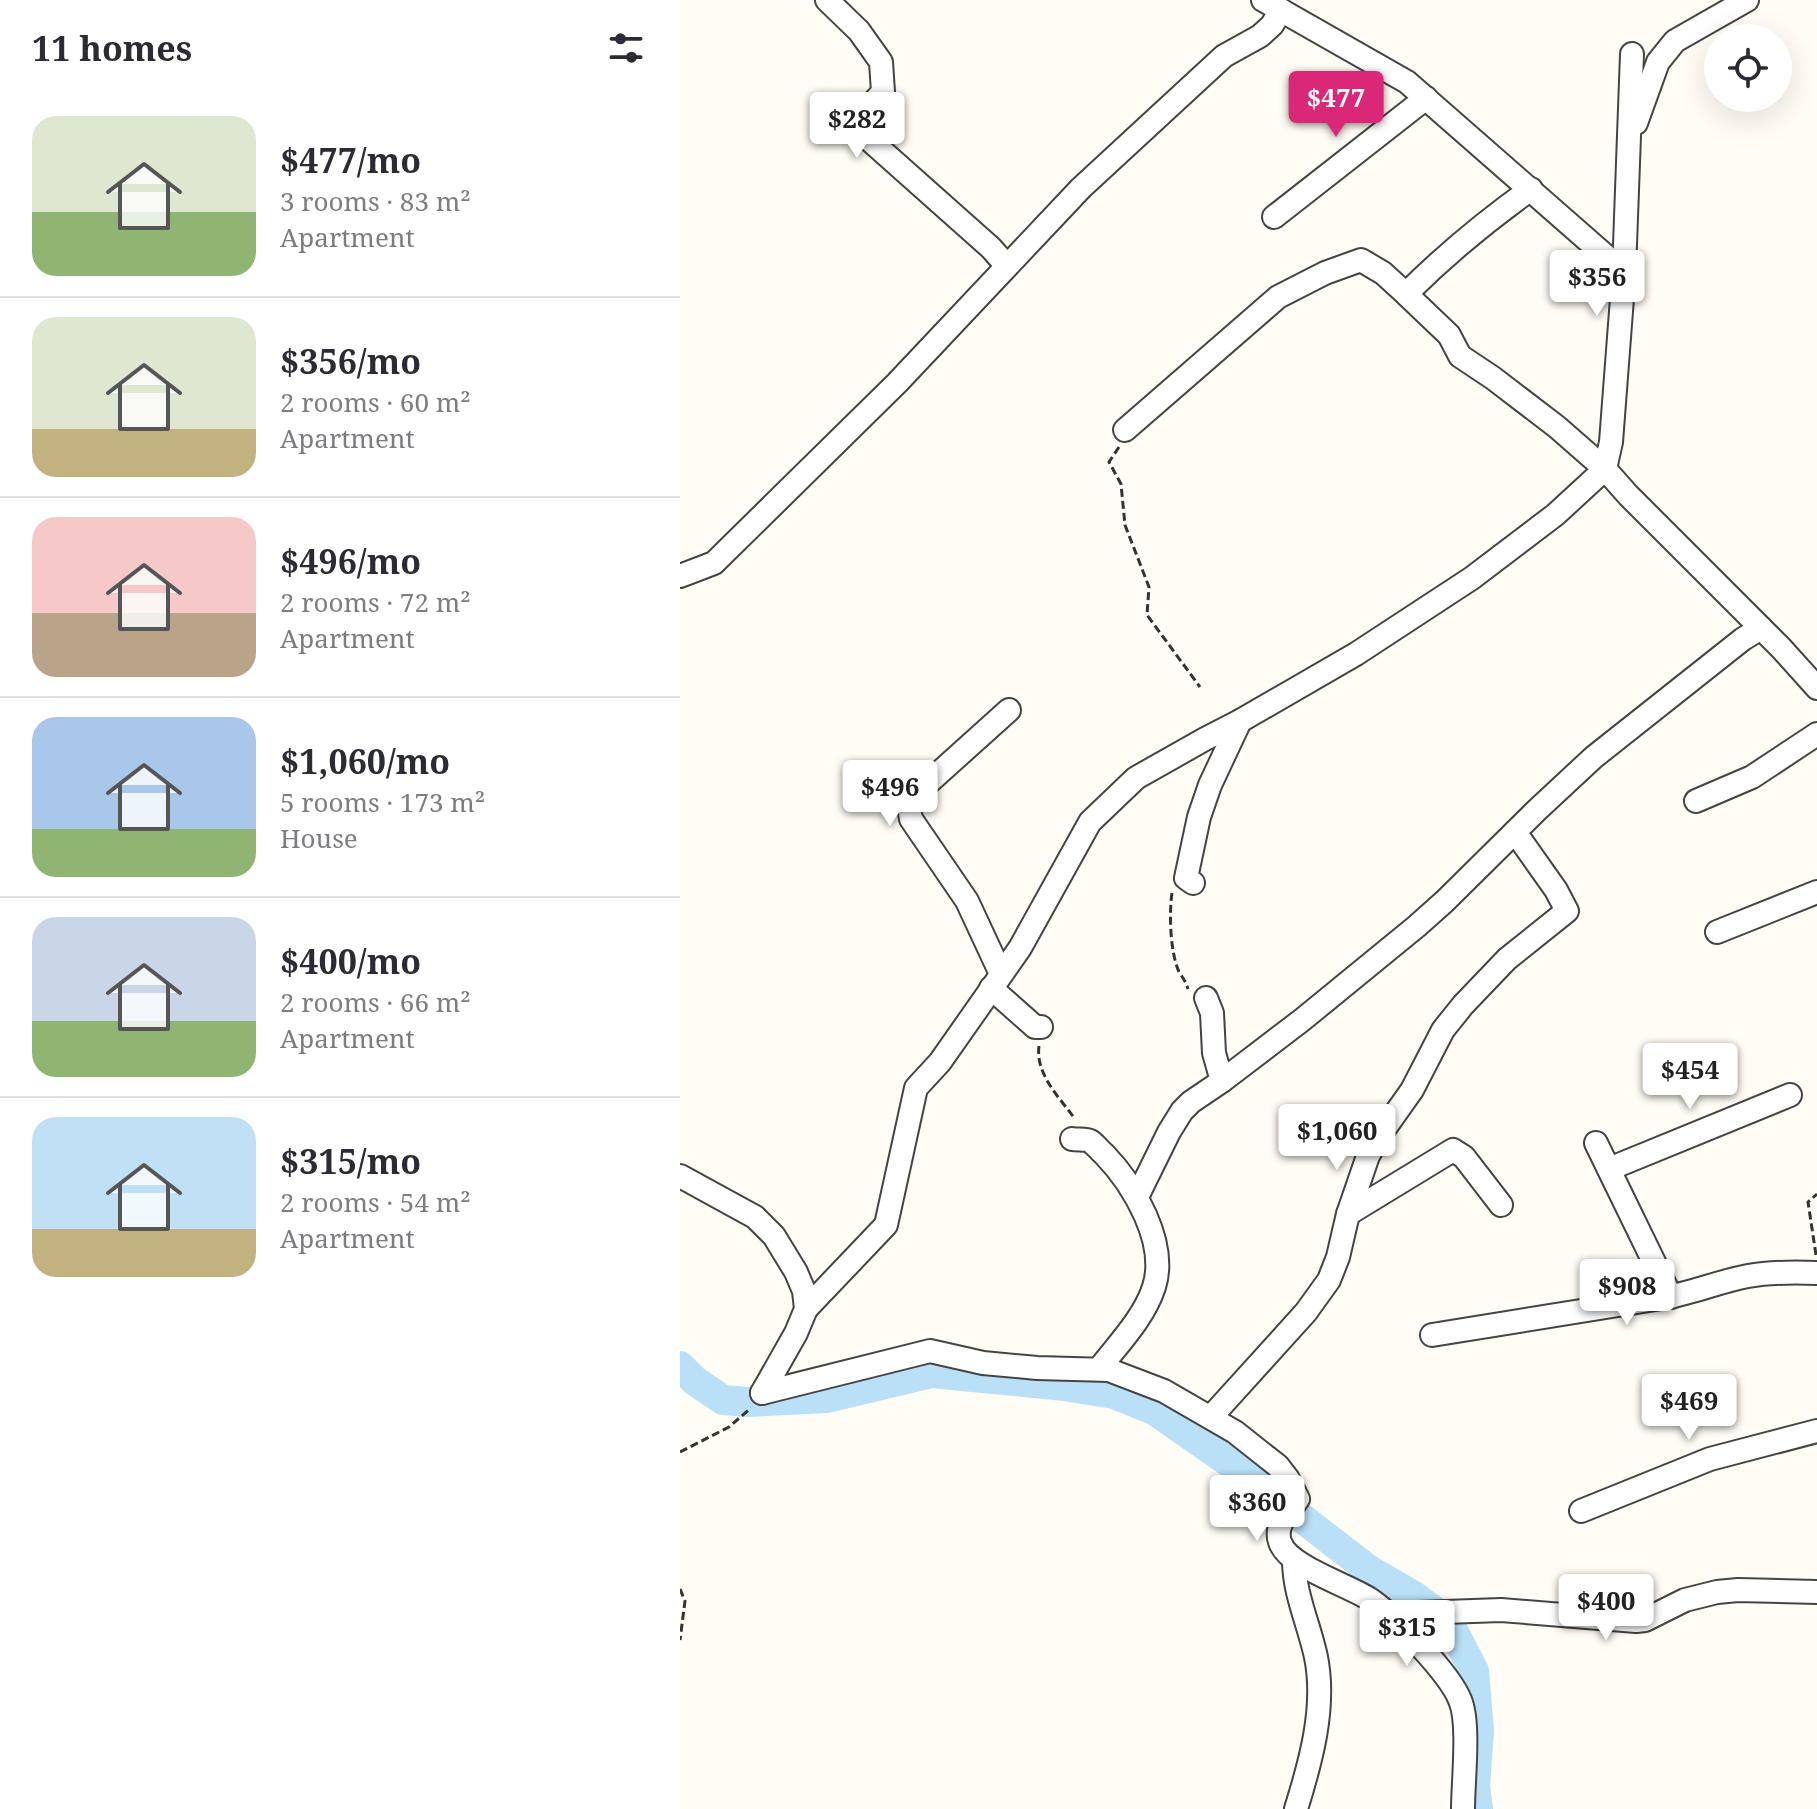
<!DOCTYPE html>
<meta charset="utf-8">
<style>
:root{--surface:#fff;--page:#f7f7f7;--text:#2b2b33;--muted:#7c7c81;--line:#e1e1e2;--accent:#db2777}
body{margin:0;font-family:"Noto Serif",serif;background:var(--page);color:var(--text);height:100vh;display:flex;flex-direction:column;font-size:30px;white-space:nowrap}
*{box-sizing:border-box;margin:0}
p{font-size:26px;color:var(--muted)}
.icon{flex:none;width:44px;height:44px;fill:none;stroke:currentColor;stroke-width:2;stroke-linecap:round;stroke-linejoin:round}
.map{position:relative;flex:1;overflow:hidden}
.side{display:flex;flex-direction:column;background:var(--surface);width:680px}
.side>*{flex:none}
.tools{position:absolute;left:1024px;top:24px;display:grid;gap:16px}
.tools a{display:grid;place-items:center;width:88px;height:88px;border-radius:50%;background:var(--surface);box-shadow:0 8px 32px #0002;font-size:40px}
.price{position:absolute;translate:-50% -68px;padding:0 18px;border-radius:8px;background:#fff;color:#222;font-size:26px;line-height:52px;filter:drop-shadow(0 2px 4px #0008)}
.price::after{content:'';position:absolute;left:50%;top:48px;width:24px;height:18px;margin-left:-12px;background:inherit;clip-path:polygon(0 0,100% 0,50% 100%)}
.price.current{background:var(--accent);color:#fff}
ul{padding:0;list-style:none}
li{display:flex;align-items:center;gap:24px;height:200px;padding:0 32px}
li+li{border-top:2px solid var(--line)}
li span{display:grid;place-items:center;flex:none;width:224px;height:160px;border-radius:24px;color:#555}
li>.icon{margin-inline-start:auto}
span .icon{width:96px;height:96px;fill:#fffc;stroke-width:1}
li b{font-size:34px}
h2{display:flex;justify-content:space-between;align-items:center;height:96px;padding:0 32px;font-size:34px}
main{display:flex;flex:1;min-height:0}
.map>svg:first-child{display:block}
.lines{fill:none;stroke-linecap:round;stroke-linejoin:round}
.river{stroke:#b9e0f7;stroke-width:30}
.minor-casing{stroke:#444;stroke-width:26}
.path{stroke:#333;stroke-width:3;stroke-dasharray:8 4;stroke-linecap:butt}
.minor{stroke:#fff;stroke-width:22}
</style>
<main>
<section class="side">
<h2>11 homes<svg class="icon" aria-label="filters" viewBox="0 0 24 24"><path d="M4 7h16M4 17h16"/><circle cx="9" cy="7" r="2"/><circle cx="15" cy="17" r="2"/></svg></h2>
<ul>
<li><span style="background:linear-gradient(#dfe7d0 60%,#8fb573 0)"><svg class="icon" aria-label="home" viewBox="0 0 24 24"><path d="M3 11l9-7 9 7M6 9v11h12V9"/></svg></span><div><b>$477/mo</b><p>3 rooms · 83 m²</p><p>Apartment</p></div></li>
<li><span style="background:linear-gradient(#dfe7d0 70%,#c2b280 0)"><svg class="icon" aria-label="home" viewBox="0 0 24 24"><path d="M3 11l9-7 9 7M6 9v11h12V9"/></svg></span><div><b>$356/mo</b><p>2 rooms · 60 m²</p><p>Apartment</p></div></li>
<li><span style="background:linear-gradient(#f6c9c9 60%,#b9a48a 0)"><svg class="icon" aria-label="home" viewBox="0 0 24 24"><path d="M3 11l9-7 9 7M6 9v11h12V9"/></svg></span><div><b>$496/mo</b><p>2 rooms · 72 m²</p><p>Apartment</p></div></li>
<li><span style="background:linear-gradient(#a9c7e8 70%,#8fb573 0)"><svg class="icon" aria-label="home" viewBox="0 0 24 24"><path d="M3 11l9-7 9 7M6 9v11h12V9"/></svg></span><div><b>$1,060/mo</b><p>5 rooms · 173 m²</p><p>House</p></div></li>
<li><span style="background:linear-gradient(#c9d6e8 65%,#8fb573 0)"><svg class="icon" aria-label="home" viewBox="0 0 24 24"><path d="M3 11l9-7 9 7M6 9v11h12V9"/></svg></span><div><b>$400/mo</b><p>2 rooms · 66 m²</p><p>Apartment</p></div></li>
<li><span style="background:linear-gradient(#bfe0f5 70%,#c2b280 0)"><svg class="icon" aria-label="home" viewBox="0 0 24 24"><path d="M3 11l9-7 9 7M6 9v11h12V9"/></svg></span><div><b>$315/mo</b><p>2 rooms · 54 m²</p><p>Apartment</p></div></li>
</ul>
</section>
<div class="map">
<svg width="1137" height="1809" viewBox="0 0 1137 1809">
<rect width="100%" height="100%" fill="#fffdf5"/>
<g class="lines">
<path class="river" d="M0 1366 15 1381 43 1400 67 1402 147 1398 252 1373 384 1386 434 1394 474 1410 553 1465 689 1570 734 1596 768 1621 794 1671 799 1731 795 1786 798 1809"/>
<g class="minor-casing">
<g id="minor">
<path d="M147 0 179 31 201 62 203 92 176 121 184 135 311 248 327 266"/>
<path d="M583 0 727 82 944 272 931 442 925 469 948 495 1101 648 1137 688"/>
<path d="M956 123 978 62 995 41 1067 0"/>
<path d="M594 217 746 98"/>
<path d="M944 272 952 54"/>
<path d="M445 430 598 297 645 273 681 260 703 273 726 294C765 255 806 221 851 189"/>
<path d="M0 576 34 563 217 383 401 188 544 56 580 36 592 25 601 10"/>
<path d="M1016 801 1072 777 1137 734"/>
<path d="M513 883 506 878 519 817 530 785 560 721"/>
<path d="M1037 932 1137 892"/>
<path d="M321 974 287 901 231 819C228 806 230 801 239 791L329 710"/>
<path d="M311 988 355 1027H361"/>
<path d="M526 998 532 1013 534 1053 542 1081"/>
<path d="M392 1139C397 1140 406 1139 410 1141 415 1144 420 1151 424 1154 454 1185 488 1243 474 1287 464 1318 438 1344 419 1369"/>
<path d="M916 1143 991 1297"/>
<path d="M929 1169 1110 1095"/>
<path d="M0 1176 75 1217 94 1236 116 1272 124 1291 126 1309 116 1333 82 1393"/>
<path d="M457 1197 489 1132 502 1111 511 1102 542 1081 622 1020 737 926 765 901 857 810 914 757 1063 639 1081 628"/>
<path d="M668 1214 773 1150 784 1157 821 1205"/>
<path d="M126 1309 206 1225 236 1088 260 1062 340 948 410 822 456 778 525 739 560 721 676 654 792 578 875 515 925 469 877 427 813 378 780 356 769 335 726 294"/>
<path d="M752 1335 988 1297C1015 1292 1041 1281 1068 1276 1091 1272 1114 1272 1137 1273"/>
<path d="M82 1393 250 1351 303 1363 357 1368 429 1370 484 1391 555 1432 598 1466 608 1479 618 1499C609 1512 594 1525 600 1542 608 1567 669 1585 691 1600 714 1616 770 1674 780 1700 790 1723 783 1781 783 1809"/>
<path d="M531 1417 626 1312 649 1280 658 1257 668 1214 688 1156 698 1138 732 1090 763 1030 783 1005 827 959 887 911 876 890 835 832"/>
<path d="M901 1511 1030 1459 1137 1431"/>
<path d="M614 1560C614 1594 629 1624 636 1657 646 1707 631 1761 616 1809"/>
<path d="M709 1614 821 1610 956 1621 965 1620 1005 1600 1037 1592 1058 1590 1137 1592"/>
</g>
</g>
<g class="path">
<path d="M439 447 429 462 441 484 445 525 469 587 467 615 520 687"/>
<path d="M492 893C489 913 490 952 499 972 503 978 506 982 508 989"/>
<path d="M359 1046C355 1074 380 1098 395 1119"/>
<path d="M1136 1255 1128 1202 1137 1194"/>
<path d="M0 1452 49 1427 71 1408"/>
<path d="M0 1589 5 1601 0 1640"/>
</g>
<use href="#minor" class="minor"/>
</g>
</svg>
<div class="tools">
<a><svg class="icon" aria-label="locate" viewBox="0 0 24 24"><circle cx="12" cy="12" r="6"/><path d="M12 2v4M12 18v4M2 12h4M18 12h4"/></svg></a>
</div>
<b class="price current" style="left:656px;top:139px">$477</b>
<b class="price" style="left:177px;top:160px">$282</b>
<b class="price" style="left:917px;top:318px">$356</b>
<b class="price" style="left:210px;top:828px">$496</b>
<b class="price" style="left:1010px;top:1111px">$454</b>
<b class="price" style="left:657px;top:1172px">$1,060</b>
<b class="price" style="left:947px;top:1327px">$908</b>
<b class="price" style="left:1009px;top:1442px">$469</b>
<b class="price" style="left:577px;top:1543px">$360</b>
<b class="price" style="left:926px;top:1642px">$400</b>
<b class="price" style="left:727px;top:1668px">$315</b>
</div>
</main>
